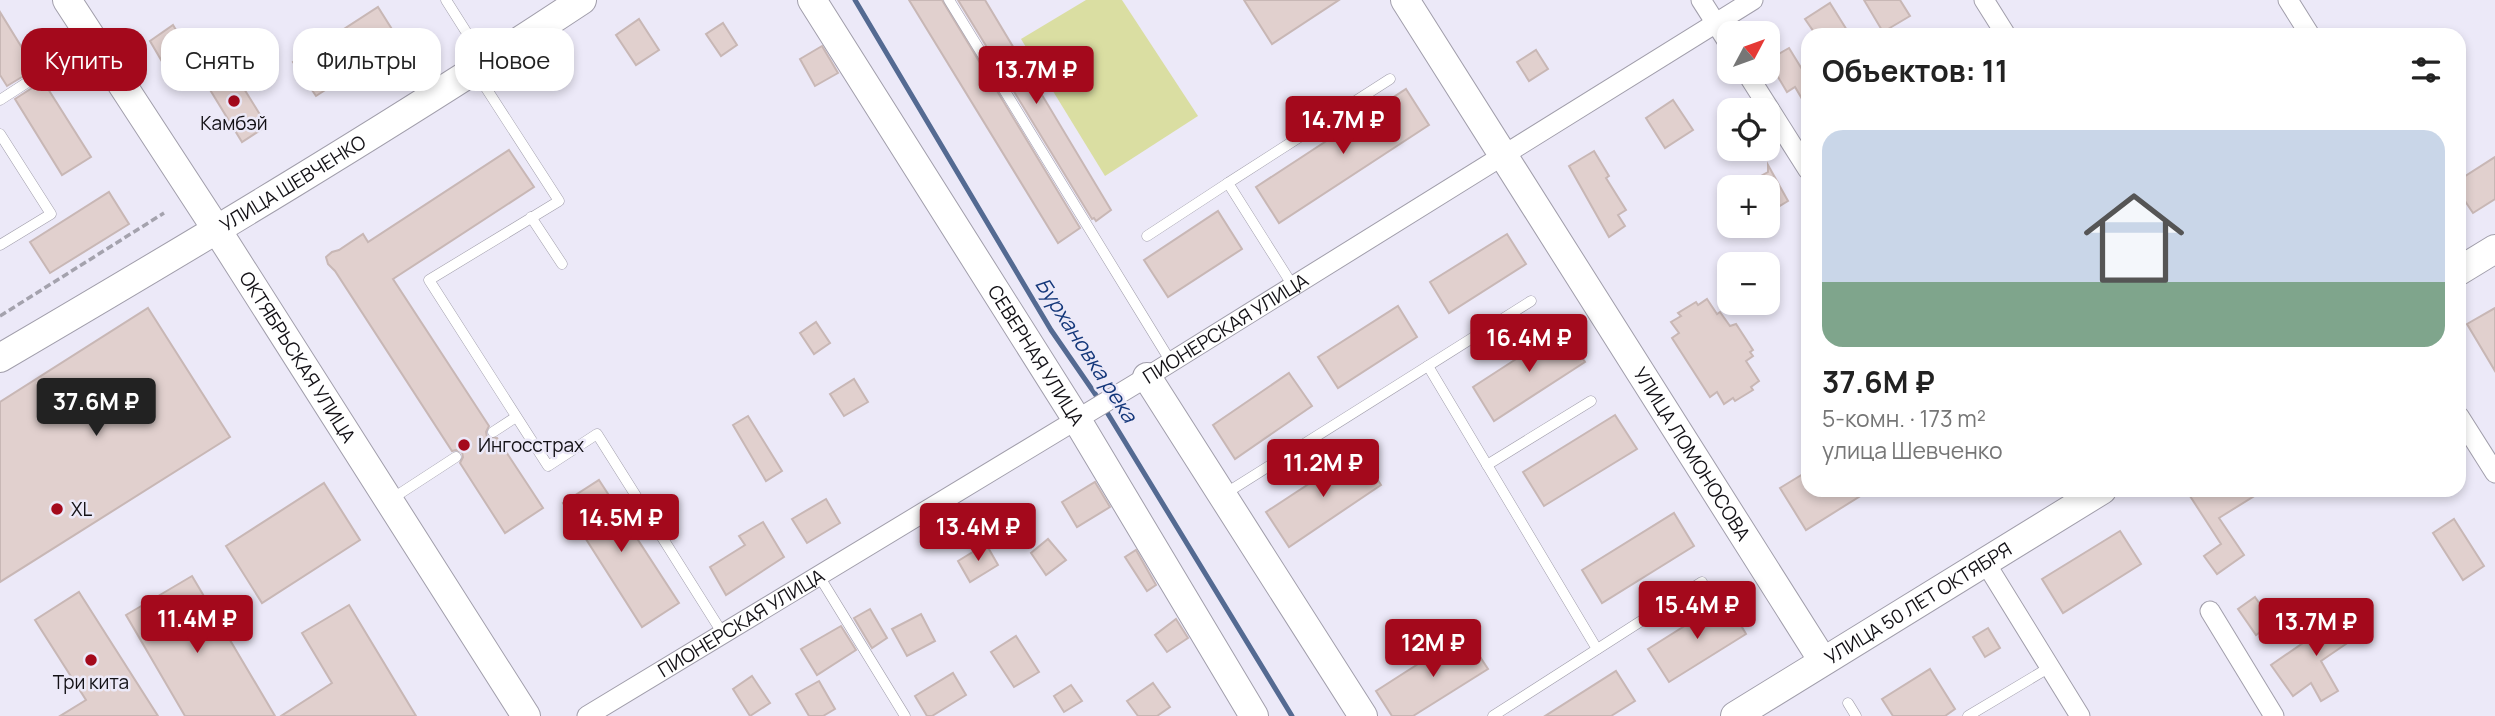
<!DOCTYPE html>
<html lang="ru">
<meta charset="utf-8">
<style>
:root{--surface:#fff;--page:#f2f2f2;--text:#222;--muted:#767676;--accent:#a4091c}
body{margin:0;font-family:Manrope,sans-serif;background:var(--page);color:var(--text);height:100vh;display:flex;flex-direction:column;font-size:26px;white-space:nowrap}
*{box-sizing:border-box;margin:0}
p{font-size:23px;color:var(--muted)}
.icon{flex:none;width:38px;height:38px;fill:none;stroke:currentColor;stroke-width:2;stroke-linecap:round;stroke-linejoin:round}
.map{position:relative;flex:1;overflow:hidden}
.panel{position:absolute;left:1801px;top:28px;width:665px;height:469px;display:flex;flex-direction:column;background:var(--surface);border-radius:21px;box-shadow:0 4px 10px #0003}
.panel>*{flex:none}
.guide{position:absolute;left:21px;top:28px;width:665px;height:63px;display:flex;gap:14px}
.needle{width:46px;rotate:49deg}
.fabs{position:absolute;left:1717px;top:21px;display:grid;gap:14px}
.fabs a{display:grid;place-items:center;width:63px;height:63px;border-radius:14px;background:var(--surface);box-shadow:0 4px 10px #0003;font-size:35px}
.price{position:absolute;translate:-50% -60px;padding:0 16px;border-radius:7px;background:var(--accent);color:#fff;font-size:23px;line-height:46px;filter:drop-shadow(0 2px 4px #0008)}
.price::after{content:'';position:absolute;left:50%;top:42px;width:21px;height:16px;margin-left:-10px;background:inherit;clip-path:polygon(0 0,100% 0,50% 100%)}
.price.active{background:#222;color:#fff}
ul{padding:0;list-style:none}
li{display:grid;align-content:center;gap:14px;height:371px;padding:0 21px}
li span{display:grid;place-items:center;height:217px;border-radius:21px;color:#555}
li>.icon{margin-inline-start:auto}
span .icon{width:126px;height:126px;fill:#fffc;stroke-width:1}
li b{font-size:30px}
h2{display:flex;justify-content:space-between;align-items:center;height:84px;padding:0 21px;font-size:30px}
.tag{padding:0 24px;border-radius:21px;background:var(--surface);box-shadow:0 4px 10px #0003;font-size:24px;line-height:63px}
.tag.active{background:var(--accent);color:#fff}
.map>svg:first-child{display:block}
.green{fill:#dadea2}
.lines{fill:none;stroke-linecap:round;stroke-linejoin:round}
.stream{stroke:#546a92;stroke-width:5}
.building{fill:#e1d0ce;stroke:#c8b7b5;stroke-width:2}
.lane-casing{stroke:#a19eab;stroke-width:11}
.street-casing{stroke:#a19eab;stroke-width:21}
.secondary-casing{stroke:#a19eab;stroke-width:30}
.path{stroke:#a4a2ad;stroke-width:3.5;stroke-dasharray:7 3.5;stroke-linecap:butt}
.lane{stroke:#fff;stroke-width:10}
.street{stroke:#fff;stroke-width:19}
.secondary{stroke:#fff;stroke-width:28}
.poi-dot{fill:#a4091c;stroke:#ece9f8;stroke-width:2.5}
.labels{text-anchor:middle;stroke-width:5;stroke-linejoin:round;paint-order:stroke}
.poi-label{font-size:19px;fill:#131116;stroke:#ece9f8}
.street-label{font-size:19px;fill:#131116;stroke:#ece9f8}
.water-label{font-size:21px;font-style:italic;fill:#14377a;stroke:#ece9f8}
</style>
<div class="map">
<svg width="2495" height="716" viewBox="0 0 2495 716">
<rect width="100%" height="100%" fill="#ece9f8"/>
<path class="green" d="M1086 0H1122L1198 116 1105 176 1021 39Z"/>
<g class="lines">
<g class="stream">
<path d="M855 0 1051 330 1100 401"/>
<path d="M1105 409 1292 716"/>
</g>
</g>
<g class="building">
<path d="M909 0H942L1080 228 1058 243Z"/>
<path d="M958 0H985L1111 210 1096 221 1094 218 1092 219Z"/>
<path d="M1244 0H1339L1272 44Z"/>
<path d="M1864 0H1900L1910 16 1883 32Z"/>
<path d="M1830 3 1850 35H1816L1805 19Z"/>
<path d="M378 7 400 42 316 96 293 62Z"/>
<path d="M0 12 35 69 7 86 0 75Z"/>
<path d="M639 19 659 50 636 65 616 35Z"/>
<path d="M723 23 737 45 721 56 706 34Z"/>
<path d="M173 25 191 55 167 70 150 41Z"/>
<path d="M822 46 838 73 815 86 800 59Z"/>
<path d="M1789 48 1808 79V109L1795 87 1787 92 1768 60Z"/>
<path d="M1536 50 1548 69 1529 81 1517 62Z"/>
<path d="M225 58 267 126 242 142 201 75Z"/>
<path d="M43 81 91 157 62 175 15 99Z"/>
<path d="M1406 89 1429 125 1279 223 1256 187Z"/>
<path d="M1673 100 1693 130 1665 148 1646 118Z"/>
<path d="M509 150 534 187 393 279 489 426 486 432 487 437 497 438 543 508 505 533 460 463 463 457 462 452 456 450 452 451 335 271 328 264 326 257 332 252 339 250 363 234 368 242Z"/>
<path d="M1594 151 1609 176 1606 178 1626 210 1618 215 1625 226 1609 237 1569 166Z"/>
<path d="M2495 157V199L2473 213 2459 192V180Z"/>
<path d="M1768 165 1788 201 1768 213V187H1741L1768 172Z"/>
<path d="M109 192 129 224 50 273 30 242Z"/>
<path d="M1218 211 1242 249 1168 297 1144 260Z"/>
<path d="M1507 234 1526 264 1449 313 1430 282Z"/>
<path d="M1707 299 1717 314 1720 312 1730 326 1736 324 1753 350 1750 352 1753 356 1746 361 1759 381 1751 387 1753 390 1735 401 1733 398 1724 404 1717 392 1710 397 1672 338 1679 333 1671 322 1681 316 1678 313 1696 302 1698 305Z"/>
<path d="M1398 306 1417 337 1338 388 1318 357Z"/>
<path d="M148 308 230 437 0 582V402Z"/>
<path d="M2495 308V371L2467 324Z"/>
<path d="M816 322 830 343 814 354 800 333Z"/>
<path d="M1564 328 1585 362 1494 421 1473 387Z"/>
<path d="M1289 373 1312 406 1235 459 1213 425Z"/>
<path d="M854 379 868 402 844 416 830 394Z"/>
<path d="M1615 415 1637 449 1544 506 1523 472Z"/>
<path d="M748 416 782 471 766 481 733 425Z"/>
<path d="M1359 451 1381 485 1289 547 1266 512Z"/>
<path d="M1808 471V490H1870L1806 530 1780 488Z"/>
<path d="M599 480 679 603 642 627 563 503Z"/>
<path d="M1095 482 1110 507 1077 527 1062 502Z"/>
<path d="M324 483 360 540 262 603 226 546Z"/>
<path d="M2200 490H2264L2219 518 2244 555 2217 574 2204 556 2221 544 2190 496Z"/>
<path d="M826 499 840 523 807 543 792 519Z"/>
<path d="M1674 513 1694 546 1602 603 1582 570Z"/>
<path d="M2454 519 2484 566 2463 580 2433 533Z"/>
<path d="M763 522 784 557 726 595 710 567 745 545 739 536Z"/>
<path d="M2120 531 2141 564 2063 613 2042 579Z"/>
<path d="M1048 539 1066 560 1046 575 1031 553Z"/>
<path d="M986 544 998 565 970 582 958 561Z"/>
<path d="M1136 550 1156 585 1147 591 1125 557Z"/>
<path d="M192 576 275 716H185L126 615Z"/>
<path d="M79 592 158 716H60L86 700 35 620Z"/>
<path d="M2255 597 2273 623 2256 635 2238 609Z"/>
<path d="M1726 600 1746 634 1669 682 1648 649Z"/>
<path d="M349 605 416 716H281L332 683 302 633Z"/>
<path d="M870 609 887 638 872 648 854 618Z"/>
<path d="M2348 612 2362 633 2321 661 2338 691 2321 701 2311 683 2293 696 2271 665Z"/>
<path d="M921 614 935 641 907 656 892 629Z"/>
<path d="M1176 619 1188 638 1167 652 1155 635Z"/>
<path d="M841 626 856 650 817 675 801 649Z"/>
<path d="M1988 628 2000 648 1985 657 1973 637Z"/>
<path d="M1465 634 1488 669 1413 716H1392L1376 691Z"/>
<path d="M1016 636 1039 672 1014 687 991 652Z"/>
<path d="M1930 669 1955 709 1945 716H1893L1882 699Z"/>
<path d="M1616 671 1635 701 1611 716H1545Z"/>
<path d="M953 673 966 695 932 716H927L915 696Z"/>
<path d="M752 676 770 703 750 716 733 689Z"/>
<path d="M819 681 835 709 823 716H809L796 694Z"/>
<path d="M1153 683 1170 707 1157 716H1138L1127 701Z"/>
<path d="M1071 685 1082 701 1064 712 1054 696Z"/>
</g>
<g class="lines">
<g class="lane-casing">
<g id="lane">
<path d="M446 0 484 60"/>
<path d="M949 0 1171 362"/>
<path d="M475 71 559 201 429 280 548 466 597 434 723 634"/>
<path d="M0 100 91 41"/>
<path d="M0 134 51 214 0 245"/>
<path d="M531 217 562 264"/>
<path d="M1147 236 1228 183"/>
<path d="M1293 286 1228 183 1390 79"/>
<path d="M1428 366 1597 649"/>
<path d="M493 432 516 417"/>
<path d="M1487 465 1591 401"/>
<path d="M1223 495 1531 301"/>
<path d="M390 500 456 457"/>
<path d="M819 576 905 716"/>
<path d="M1848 703 1856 716"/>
<path d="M1493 716 1702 582"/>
<path d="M1968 716 2050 667"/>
</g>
</g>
<g class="street-casing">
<g id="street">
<path d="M1701 0 1729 44"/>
<path d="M1984 0 2006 35"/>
<path d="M2288 0 2310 35"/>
<path d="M1746 72 1808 170"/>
<path d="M2459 416 2495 473"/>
<path d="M1985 562 2080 716"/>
<path d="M2210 611 2274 716"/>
<path id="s1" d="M587 716 1147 377 1753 0"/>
</g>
</g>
<g class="secondary-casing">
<g id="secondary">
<path id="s2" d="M67 0 217 230 526 716"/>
<path id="s3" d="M812 0 1077 420 1254 716"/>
<path id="s4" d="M1405 0 1823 661"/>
<path d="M2459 271 2495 249"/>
<path id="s5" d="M0 358C196 243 392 126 582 0"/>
<path d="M1147 377 1363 716"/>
<path id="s6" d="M1735 716 2102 490"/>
</g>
</g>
<path class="path" d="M0 316 164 213"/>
<use href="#lane" class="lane"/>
<use href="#street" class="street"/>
<use href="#secondary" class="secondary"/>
</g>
<g class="poi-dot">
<circle cx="234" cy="101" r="7"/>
<circle cx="464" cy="445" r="7"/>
<circle cx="57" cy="509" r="7"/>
<circle cx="91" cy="660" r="7"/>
</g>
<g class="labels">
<g class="poi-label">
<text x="234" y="130">Камбэй</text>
<text x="478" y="452" text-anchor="start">Ингосстрах</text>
<text x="71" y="516" text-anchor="start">XL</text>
<text x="91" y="689">Три кита</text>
</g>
<g class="street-label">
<text dy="7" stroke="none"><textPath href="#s5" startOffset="341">УЛИЦА ШЕВЧЕНКО</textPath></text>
<text dy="7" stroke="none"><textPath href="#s1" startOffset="747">ПИОНЕРСКАЯ УЛИЦА</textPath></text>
<text dy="7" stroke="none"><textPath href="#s3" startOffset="420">СЕВЕРНАЯ УЛИЦА</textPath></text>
<text dy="7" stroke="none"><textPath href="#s2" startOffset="425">ОКТЯБРЬСКАЯ УЛИЦА</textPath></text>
<text dy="7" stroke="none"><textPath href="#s4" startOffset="537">УЛИЦА ЛОМОНОСОВА</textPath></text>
<text dy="7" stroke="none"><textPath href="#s6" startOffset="215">УЛИЦА 50 ЛЕТ ОКТЯБРЯ</textPath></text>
<text dy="7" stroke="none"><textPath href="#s1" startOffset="180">ПИОНЕРСКАЯ УЛИЦА</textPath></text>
</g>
<g class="water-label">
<text transform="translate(1086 350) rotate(57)" y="7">Бурхановка река</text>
</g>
</g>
</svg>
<div class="fabs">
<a><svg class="needle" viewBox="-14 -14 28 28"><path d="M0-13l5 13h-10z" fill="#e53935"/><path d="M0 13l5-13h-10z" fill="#767676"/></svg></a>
<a><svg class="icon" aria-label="locate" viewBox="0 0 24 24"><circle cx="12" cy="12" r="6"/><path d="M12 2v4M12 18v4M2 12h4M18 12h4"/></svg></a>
<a>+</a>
<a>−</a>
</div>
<b class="price" style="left:1036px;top:106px">13.7M ₽</b>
<b class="price" style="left:1343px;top:156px">14.7M ₽</b>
<b class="price" style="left:1529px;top:374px">16.4M ₽</b>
<b class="price active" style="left:96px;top:438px">37.6M ₽</b>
<b class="price" style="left:1323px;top:499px">11.2M ₽</b>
<b class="price" style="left:621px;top:554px">14.5M ₽</b>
<b class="price" style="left:978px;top:563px">13.4M ₽</b>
<b class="price" style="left:1697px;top:641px">15.4M ₽</b>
<b class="price" style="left:197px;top:655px">11.4M ₽</b>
<b class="price" style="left:2316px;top:658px">13.7M ₽</b>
<b class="price" style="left:1433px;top:679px">12M ₽</b>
<div class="guide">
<a class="tag active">Купить</a>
<a class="tag">Снять</a>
<a class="tag">Фильтры</a>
<a class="tag">Новое</a>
</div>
<section class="panel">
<h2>Объектов: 11<svg class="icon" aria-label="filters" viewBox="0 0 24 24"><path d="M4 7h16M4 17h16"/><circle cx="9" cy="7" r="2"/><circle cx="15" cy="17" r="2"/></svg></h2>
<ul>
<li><span style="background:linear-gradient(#c9d6e8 70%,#7fa58c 0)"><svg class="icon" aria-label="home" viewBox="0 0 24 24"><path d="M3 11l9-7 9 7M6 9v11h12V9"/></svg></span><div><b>37.6M ₽</b><p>5-комн. · 173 m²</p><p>улица Шевченко</p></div></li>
</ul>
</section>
</div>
